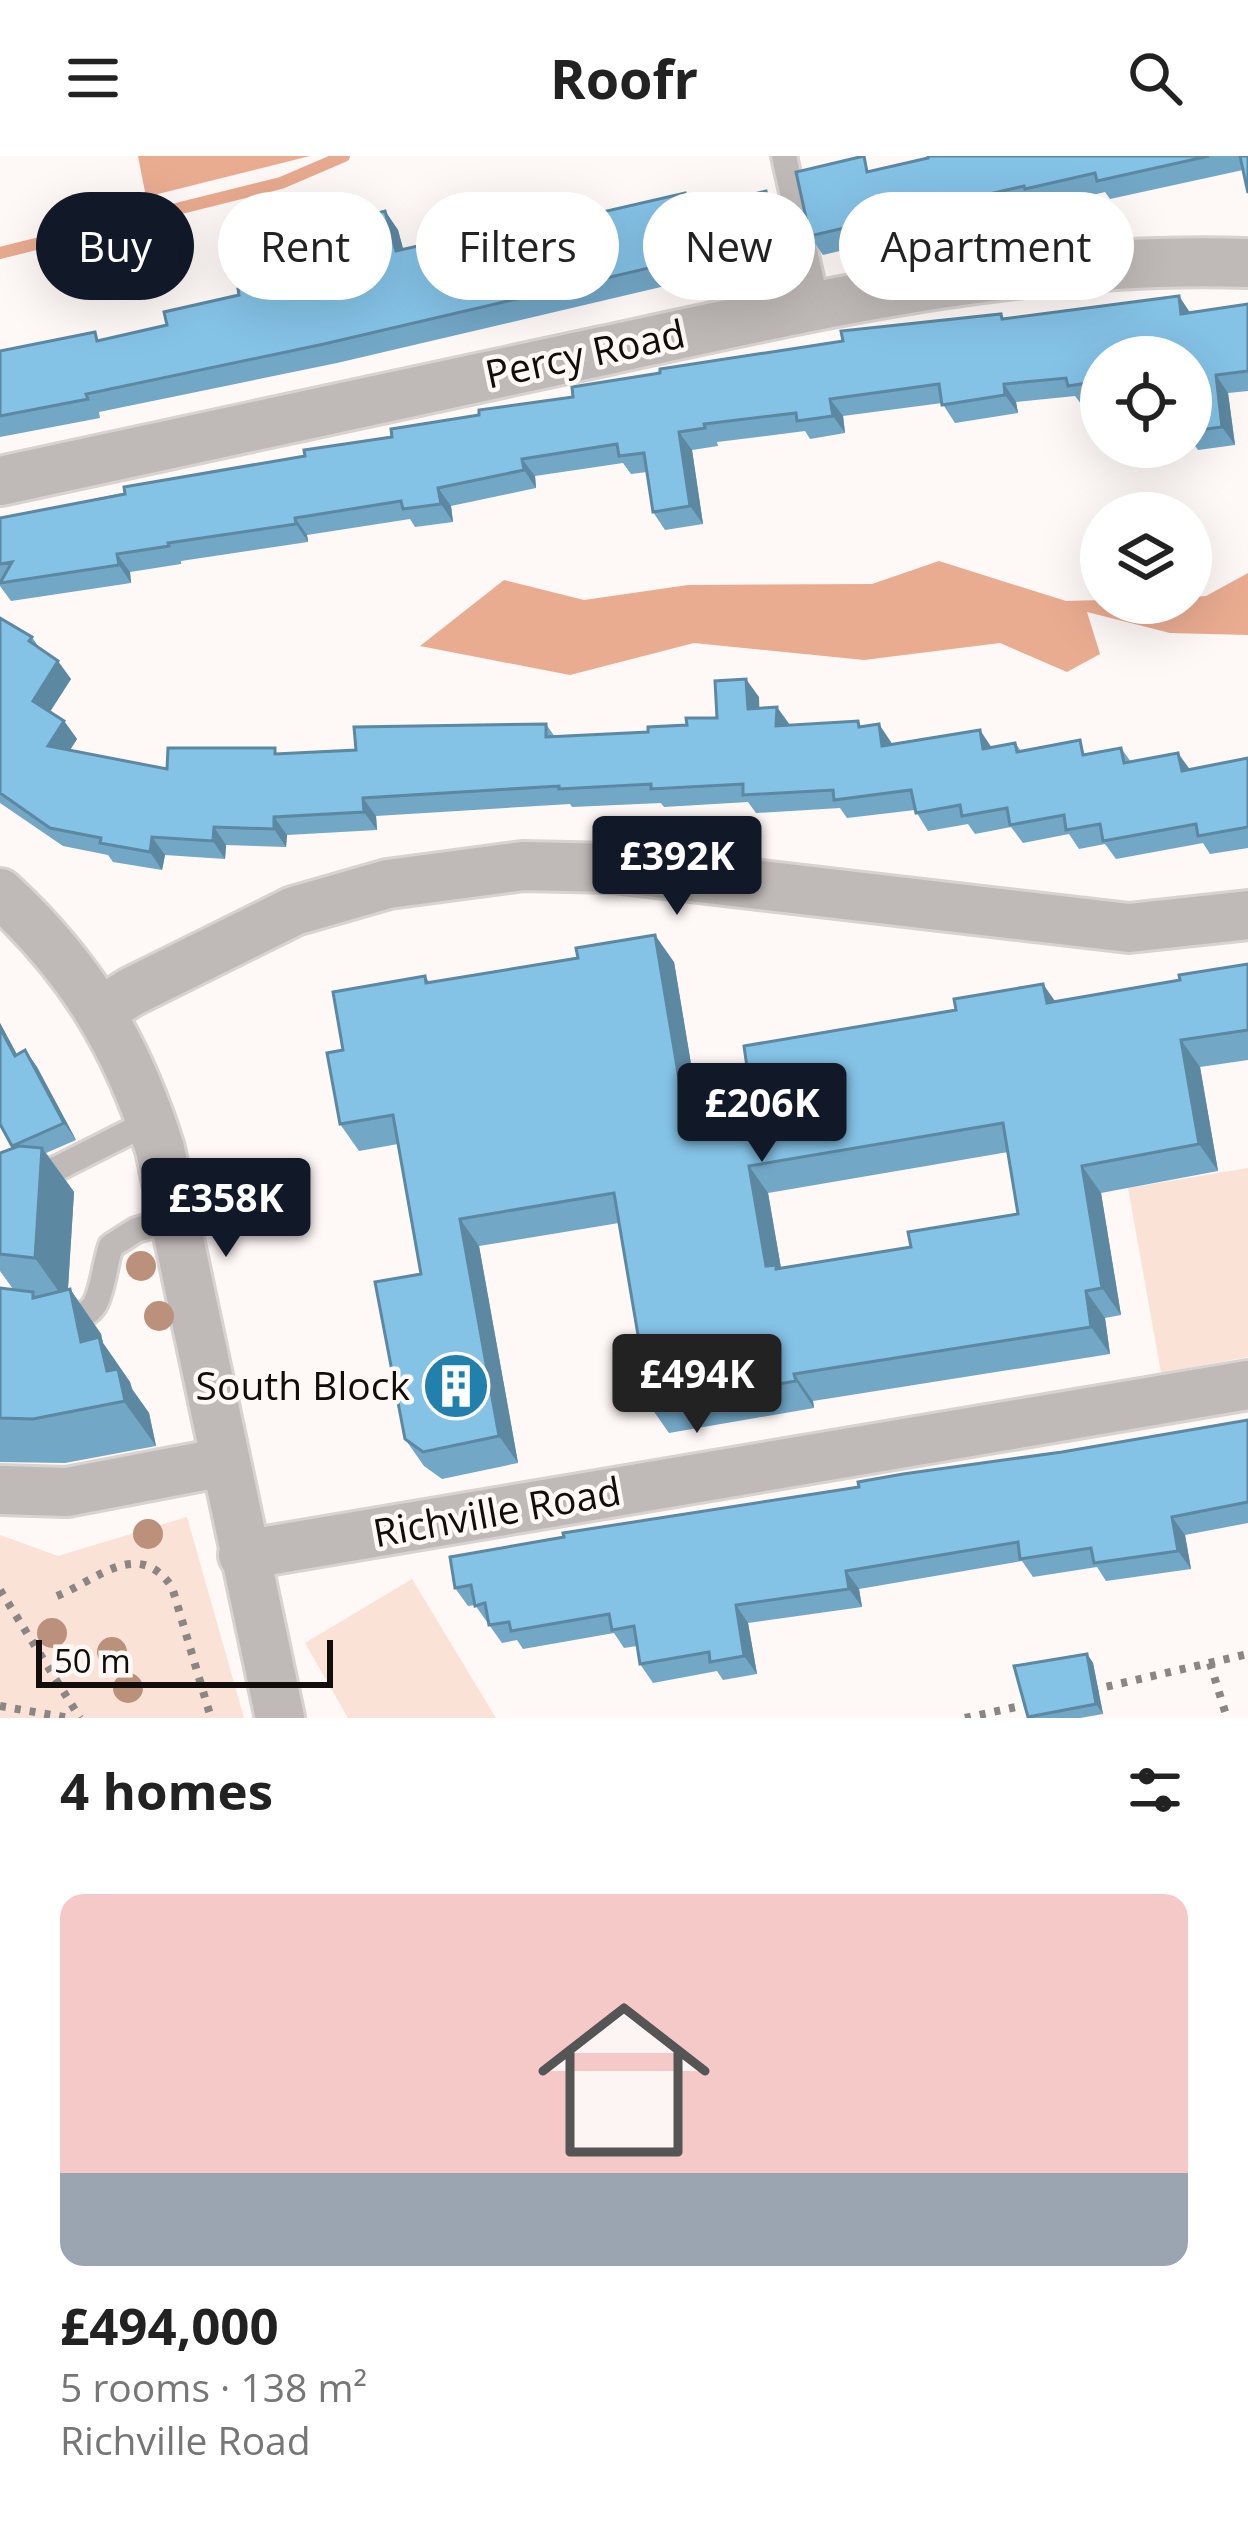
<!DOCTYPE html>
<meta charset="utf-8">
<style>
:root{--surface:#fff;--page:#f2f2f2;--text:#222;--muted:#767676;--accent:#111827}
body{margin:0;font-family:"Open Sans",sans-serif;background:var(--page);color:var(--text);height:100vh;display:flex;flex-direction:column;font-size:45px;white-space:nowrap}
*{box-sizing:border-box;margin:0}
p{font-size:39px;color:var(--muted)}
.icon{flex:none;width:66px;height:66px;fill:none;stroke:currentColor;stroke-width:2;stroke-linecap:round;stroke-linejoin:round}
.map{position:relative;height:1562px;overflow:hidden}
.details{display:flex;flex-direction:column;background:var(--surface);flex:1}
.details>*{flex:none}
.guide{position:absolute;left:36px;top:36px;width:1176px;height:108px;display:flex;gap:24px}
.buttons{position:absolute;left:1080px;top:180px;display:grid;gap:24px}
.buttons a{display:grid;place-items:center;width:132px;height:132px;border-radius:50%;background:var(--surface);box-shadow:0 12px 48px #0002;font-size:60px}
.scale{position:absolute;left:36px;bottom:30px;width:297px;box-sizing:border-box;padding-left:12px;border:6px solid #110d0b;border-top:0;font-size:33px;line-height:42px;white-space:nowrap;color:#110d0b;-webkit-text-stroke:9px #fef8f6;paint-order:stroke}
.price{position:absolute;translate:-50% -102px;padding:0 27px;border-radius:12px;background:var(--accent);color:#fff;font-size:39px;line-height:78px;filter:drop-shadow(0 3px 6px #0008)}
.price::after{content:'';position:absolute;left:50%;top:72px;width:36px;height:27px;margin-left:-18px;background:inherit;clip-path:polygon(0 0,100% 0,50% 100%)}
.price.active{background:#222;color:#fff}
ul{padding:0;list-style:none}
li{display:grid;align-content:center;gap:24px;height:636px;padding:0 60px}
li span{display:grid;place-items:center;height:372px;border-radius:24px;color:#555}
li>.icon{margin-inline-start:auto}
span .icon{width:216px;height:216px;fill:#fffc;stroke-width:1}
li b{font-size:51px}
h2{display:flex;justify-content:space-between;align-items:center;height:144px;padding:0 60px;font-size:51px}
.chip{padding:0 42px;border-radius:54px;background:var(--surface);box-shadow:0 12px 48px #0002;font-size:42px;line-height:108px}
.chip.active{background:var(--accent);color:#fff}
header{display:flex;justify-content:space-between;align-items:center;height:156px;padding:0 60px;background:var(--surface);font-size:54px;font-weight:700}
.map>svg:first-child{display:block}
.green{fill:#fbe2d7}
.forest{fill:#eaac91}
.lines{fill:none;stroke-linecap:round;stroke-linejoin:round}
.stream{stroke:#e8aa8f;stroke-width:12}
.service-casing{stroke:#d8d2d0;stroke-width:30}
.minor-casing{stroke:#d8d2d0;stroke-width:54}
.path{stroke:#8b8684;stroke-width:8;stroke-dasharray:6 9;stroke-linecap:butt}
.service{stroke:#bfbab7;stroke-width:24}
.minor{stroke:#bfbab7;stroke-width:48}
.tree{fill:#bc917b}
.wall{fill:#72a7c6;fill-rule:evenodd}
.shaded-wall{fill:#5c88a1}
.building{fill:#84c2e6;stroke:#5c88a1;stroke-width:3;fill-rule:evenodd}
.labels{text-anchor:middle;stroke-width:9;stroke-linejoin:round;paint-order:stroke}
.street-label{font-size:39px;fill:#110d0b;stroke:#fef8f6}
.poi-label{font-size:39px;fill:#110d0b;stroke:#fef8f6;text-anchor:end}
</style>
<header><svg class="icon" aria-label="menu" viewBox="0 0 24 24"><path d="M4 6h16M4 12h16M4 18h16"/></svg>Roofr<svg class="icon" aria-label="search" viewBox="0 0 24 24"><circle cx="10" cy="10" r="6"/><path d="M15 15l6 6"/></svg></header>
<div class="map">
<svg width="1248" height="1562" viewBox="0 0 1248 1562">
<rect width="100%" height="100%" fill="#fef8f6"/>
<g class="green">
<path d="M1248 1012V1201L1161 1217 1128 1032Z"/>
<path d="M187 1361 244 1562H0V1379L58 1400Z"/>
<path d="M412 1423 496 1562H348L305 1487Z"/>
</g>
<g class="forest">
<path d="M138 0H310L146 41Z"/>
<path d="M939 405 1066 445 1101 444V447H1191V441L1206 440 1248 417V479L1170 477 1087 456 1100 498 1067 516 1000 487 864 504 694 487 570 519 420 490 504 424 584 444 688 429 872 428Z"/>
</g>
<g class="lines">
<path class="stream" d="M0 97 281 27 344 0"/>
<g class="service-casing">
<g id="service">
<path d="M784 0 817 149"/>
<path d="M0 1034 60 1011 151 965"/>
<path d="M0 1155C26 1159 77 1177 95 1148 103 1133 105 1107 111 1090L136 1074 175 1063"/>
</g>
</g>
<g class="minor-casing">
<g id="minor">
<path d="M0 325C201 282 402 238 603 195 815 149 1029 99 1248 107"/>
<path d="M0 737C81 812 127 888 160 993L280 1562"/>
<path d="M101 855 131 836 294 755 388 728 523 710 614 712 1129 772 1248 759"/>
<path d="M0 1334 67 1336 224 1306"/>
<path d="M243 1399 1248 1229"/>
</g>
</g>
<g class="path">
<path d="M0 1434 80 1562"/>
<path d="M57 1440C99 1423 138 1382 172 1431L211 1562"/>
<path d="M1210 1507 1227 1562"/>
<path d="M1092 1534 1248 1498"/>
<path d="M0 1550 69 1562"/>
<path d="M965 1562 1030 1548"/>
</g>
<use href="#service" class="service"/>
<use href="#minor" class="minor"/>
</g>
<g class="tree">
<circle cx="141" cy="1110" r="15"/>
<circle cx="159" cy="1160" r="15"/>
<circle cx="148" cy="1378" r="15"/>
<circle cx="52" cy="1477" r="15"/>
<circle cx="112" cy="1496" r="15"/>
<circle cx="128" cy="1532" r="15"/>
</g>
<g class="wall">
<path d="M928 0H1248L1243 14 1110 43 1105 36 1038 52 1036 48 823 99 810 80 874 15 928 2Z"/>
<path d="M695 52 779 54 789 101 337 207 99 256 100 262 0 281V195L101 184 167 169 239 139 313 115 385 55 398 74 403 94 458 89Z"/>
<path d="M1248 148V235L1228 237 1235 289 1198 294 1191 284V201H1101V258L1097 245 1081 248 1075 240 1016 246 1018 257 955 267 942 247 843 260 845 277 810 283 805 275 717 286 718 290 692 294 703 368 665 374 653 356 647 316 631 318 623 307 535 320 536 332 451 350 453 366 415 371 410 363 307 379 308 386 181 405V408L130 416 131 427 11 445 0 430V362L305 300 479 259 1005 163 1190 156Z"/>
<path d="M0 462 32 481 40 493 71 523 50 556 64 565 77 583 70 594 167 613 279 598 356 594 546 568 555 581 648 576 717 562 759 541V552L790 569 862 570 891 586 892 589 992 591 1015 587 1021 595 1090 598 1121 592 1131 606 1190 614 1248 602V692L1210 698 1203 687 1116 703 1105 688 1079 693 1069 678 1023 687 1011 671 975 678 968 668 928 675 915 654 847 662 840 652 756 657 748 646 664 651 661 647 572 651 570 648 376 660 377 674 287 679 286 691 226 689 225 703 165 699 162 714 113 706 108 699 63 690 0 647Z"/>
<path d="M674 806 693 920 747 911 1055 845 1180 824 1248 808V904L1200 911 1218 1015 1101 1037 1121 1159 1105 1162 1110 1198 813 1245 814 1252 669 1277 650 1250 619 1067 479 1090 518 1307 442 1323 424 1310 405 1283 421 1118 398 988 359 995 340 968 343 894 425 820 430 827ZM1008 996 1018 1058 911 1091 781 1112 768 1037Z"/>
<path d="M0 867 17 899 25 894 37 911 76 984 46 997 74 1036 68 1134 70 1133 101 1178 103 1187 130 1226 132 1233 149 1257 156 1290 65 1307 0 1306V1132L13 1133 0 1115V997L13 992 0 968Z"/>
<path d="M1248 1264V1367L1185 1379 1191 1413 1106 1425 1097 1411 1033 1421 1022 1405 859 1433 862 1451 748 1467 757 1518 723 1524 717 1515 653 1527 640 1508 637 1490 624 1492 614 1477 523 1493 517 1484 502 1487 475 1449 468 1450 455 1432 859 1331Z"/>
<path d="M1087 1498 1093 1507 1103 1558 1080 1562H1029L1014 1510Z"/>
</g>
<g class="shaded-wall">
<path d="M766 35 779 54 789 101 777 82Z"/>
<path d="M385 55 398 74 409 114 396 95Z"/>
<path d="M1179 140 1191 158H1181Z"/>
<path d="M1216 219 1228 237 1235 289 1222 271Z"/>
<path d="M1004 228 1016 246 1018 257 1005 239Z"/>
<path d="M830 243 843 260 845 277 833 260Z"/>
<path d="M679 276 692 294 703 368 690 350Z"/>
<path d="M522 303 535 320 536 332 524 314Z"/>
<path d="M438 332 451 350 453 366 441 348Z"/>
<path d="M295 362 307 379 308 386 296 368Z"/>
<path d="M117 398 130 416 131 427 119 409Z"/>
<path d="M58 505 71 523 45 563 33 545Z"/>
<path d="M746 523 759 541 760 571 748 553Z"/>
<path d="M777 551 790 569 776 570Z"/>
<path d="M64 565 77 583 61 608 48 590Z"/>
<path d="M879 568 891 586 895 609 882 590Z"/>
<path d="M980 574 992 592 983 593Z"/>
<path d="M1178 597 1191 615H1182Z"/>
<path d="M363 642 376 660 377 674 364 656Z"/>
<path d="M274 661 287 679 286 691 274 673Z"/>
<path d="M214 671 226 689 225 703 213 685Z"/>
<path d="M152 681 165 699 162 714 150 696Z"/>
<path d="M655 779 674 806 698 950 679 923Z"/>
<path d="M1043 828 1062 855 1047 847Z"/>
<path d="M0 867 27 917 0 872Z"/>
<path d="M1181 884 1200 911 1218 1015 1199 988Z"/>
<path d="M25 894 37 911 76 984 64 967Z"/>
<path d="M42 992 74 1036 67 1147 35 1102Z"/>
<path d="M749 1010 768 1037 782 1118 766 1110Z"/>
<path d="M1082 1010 1101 1037 1121 1159 1102 1132Z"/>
<path d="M460 1063 479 1090 518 1307 499 1280Z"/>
<path d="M70 1133 101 1178 103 1187 130 1226 132 1233 149 1257 156 1290 81 1186Z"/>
<path d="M1086 1135 1105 1162 1110 1198 1091 1171Z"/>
<path d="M794 1218 813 1245 814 1252 796 1225Z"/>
<path d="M1172 1361 1185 1379 1191 1413 1178 1395Z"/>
<path d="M846 1415 859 1433 862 1451 849 1433Z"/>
<path d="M736 1449 748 1467 757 1518 744 1500Z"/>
<path d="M1087 1498 1093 1507 1103 1558 1096 1548Z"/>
</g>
<g class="building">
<path d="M864 0 867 16 928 2V0H1209L1097 25 1095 17 1025 33 1024 30 810 80 796 16Z"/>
<path d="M1240 0H1248V37Z"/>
<path d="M766 35 777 82 324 188 86 238 88 243 0 260V195L95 176 97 185 167 169 164 156 239 139 238 133 313 115 303 77 385 55 396 95 453 82 455 90 685 37 689 54Z"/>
<path d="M1179 140 1181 158 1248 148V215L1216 219 1222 271 1191 275V201H1101V254L1099 255 1094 226 1068 230 1066 222 1004 228 1005 239 942 249 939 228 830 243 833 260 797 265 796 257 704 268 705 272 679 276 690 350 653 356 644 297 619 300 617 288 522 303 524 314 438 332 441 348 403 353 401 345 295 362 296 368 168 387 169 390 117 398 119 409 0 427 12 406 0 408V362L125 338 124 331 305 300 304 294 392 281 391 273 479 259V254L573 241 572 231 660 217V213L843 185 841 175 1001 158 1002 163Z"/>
<path d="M0 462 32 481 29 485 58 505 33 545 64 565 48 590 167 613 168 592H275V598L356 594 354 571 546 568V581L648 576V571L687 569 686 562H717L715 525 746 523 748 553 777 551 776 570 858 565 859 571 879 568 882 590 980 574 983 593 1015 587 1017 596 1080 584 1083 599 1121 592 1124 607 1178 597 1182 615 1248 602V671L1198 680 1196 668 1103 685 1100 668 1066 674 1064 659 1010 669 1007 652 962 660 960 649 916 657 911 634 834 644 833 634 743 639V628L651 633V628L559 633V630L363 642 364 656 274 661V673L214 671 213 685 152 681 150 696 100 687 101 682 50 672 0 637Z"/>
<path d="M655 779 679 923 747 911 744 890 956 854 954 843 1043 828 1047 847 1180 824 1179 819 1248 808V874L1181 884 1199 988 1082 1010 1102 1132 1086 1135 1091 1171 794 1218 796 1225 650 1250 614 1037 460 1063 499 1280 423 1296 405 1283 375 1126 421 1118 393 959 340 968 327 897 343 894 333 836 425 820 426 827 578 802 576 792ZM1003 967 1018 1058 908 1076 911 1091 776 1113V1109L766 1110 749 1010Z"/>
<path d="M0 872 15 900 25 894 64 967 12 990 0 968Z"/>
<path d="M19 990 42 992 35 1102 0 1098V997Z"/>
<path d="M0 1132 33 1136V1142L70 1133 81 1186 99 1181 107 1215 118 1213 125 1245 33 1263 0 1262Z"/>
<path d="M1248 1264V1346L1172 1361 1178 1395 1094 1407 1091 1392 1020 1403 1018 1386 846 1415 849 1433 736 1449 744 1500 710 1506 709 1496 640 1508 634 1470 612 1474 609 1458 511 1475 509 1466 489 1469 485 1447 475 1450 471 1429 455 1432 450 1401 564 1381 563 1377 859 1331 858 1326 903 1318 1062 1296Z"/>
<path d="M1087 1498 1096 1548 1028 1561 1014 1510Z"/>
</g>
<defs>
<g id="building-disc" transform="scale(3.45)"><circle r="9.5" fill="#2280ad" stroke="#fef8f6"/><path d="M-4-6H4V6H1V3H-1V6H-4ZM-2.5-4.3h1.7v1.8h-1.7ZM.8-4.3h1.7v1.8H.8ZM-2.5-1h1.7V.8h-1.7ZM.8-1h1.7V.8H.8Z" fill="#fff"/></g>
</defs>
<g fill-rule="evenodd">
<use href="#building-disc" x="456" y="1230"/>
</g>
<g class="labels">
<g class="street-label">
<text transform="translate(585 198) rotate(-12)" y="14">Percy Road</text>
<text transform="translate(497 1356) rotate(-10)" y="14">Richville Road</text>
</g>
<g class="poi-label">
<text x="410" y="1244">South Block</text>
</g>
</g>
</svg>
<div class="buttons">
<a><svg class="icon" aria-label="locate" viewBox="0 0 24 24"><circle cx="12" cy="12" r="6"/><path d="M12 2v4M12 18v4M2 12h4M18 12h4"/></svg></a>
<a><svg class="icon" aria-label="layers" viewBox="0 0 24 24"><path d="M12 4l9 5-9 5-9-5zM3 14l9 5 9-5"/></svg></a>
</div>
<div class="scale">50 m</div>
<b class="price" style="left:677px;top:762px">£392K</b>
<b class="price" style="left:762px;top:1009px">£206K</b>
<b class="price" style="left:226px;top:1104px">£358K</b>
<b class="price active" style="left:697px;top:1280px">£494K</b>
<div class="guide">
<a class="chip active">Buy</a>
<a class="chip">Rent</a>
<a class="chip">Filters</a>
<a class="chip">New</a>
<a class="chip">Apartment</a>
</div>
</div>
<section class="details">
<h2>4 homes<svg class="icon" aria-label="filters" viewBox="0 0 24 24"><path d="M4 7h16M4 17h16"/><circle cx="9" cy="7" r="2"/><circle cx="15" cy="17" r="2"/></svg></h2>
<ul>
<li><span style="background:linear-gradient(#f6c9c9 75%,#9aa5b1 0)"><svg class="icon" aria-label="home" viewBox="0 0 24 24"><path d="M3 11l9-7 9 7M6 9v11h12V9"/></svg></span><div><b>£494,000</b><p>5 rooms · 138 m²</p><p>Richville Road</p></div></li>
</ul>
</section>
